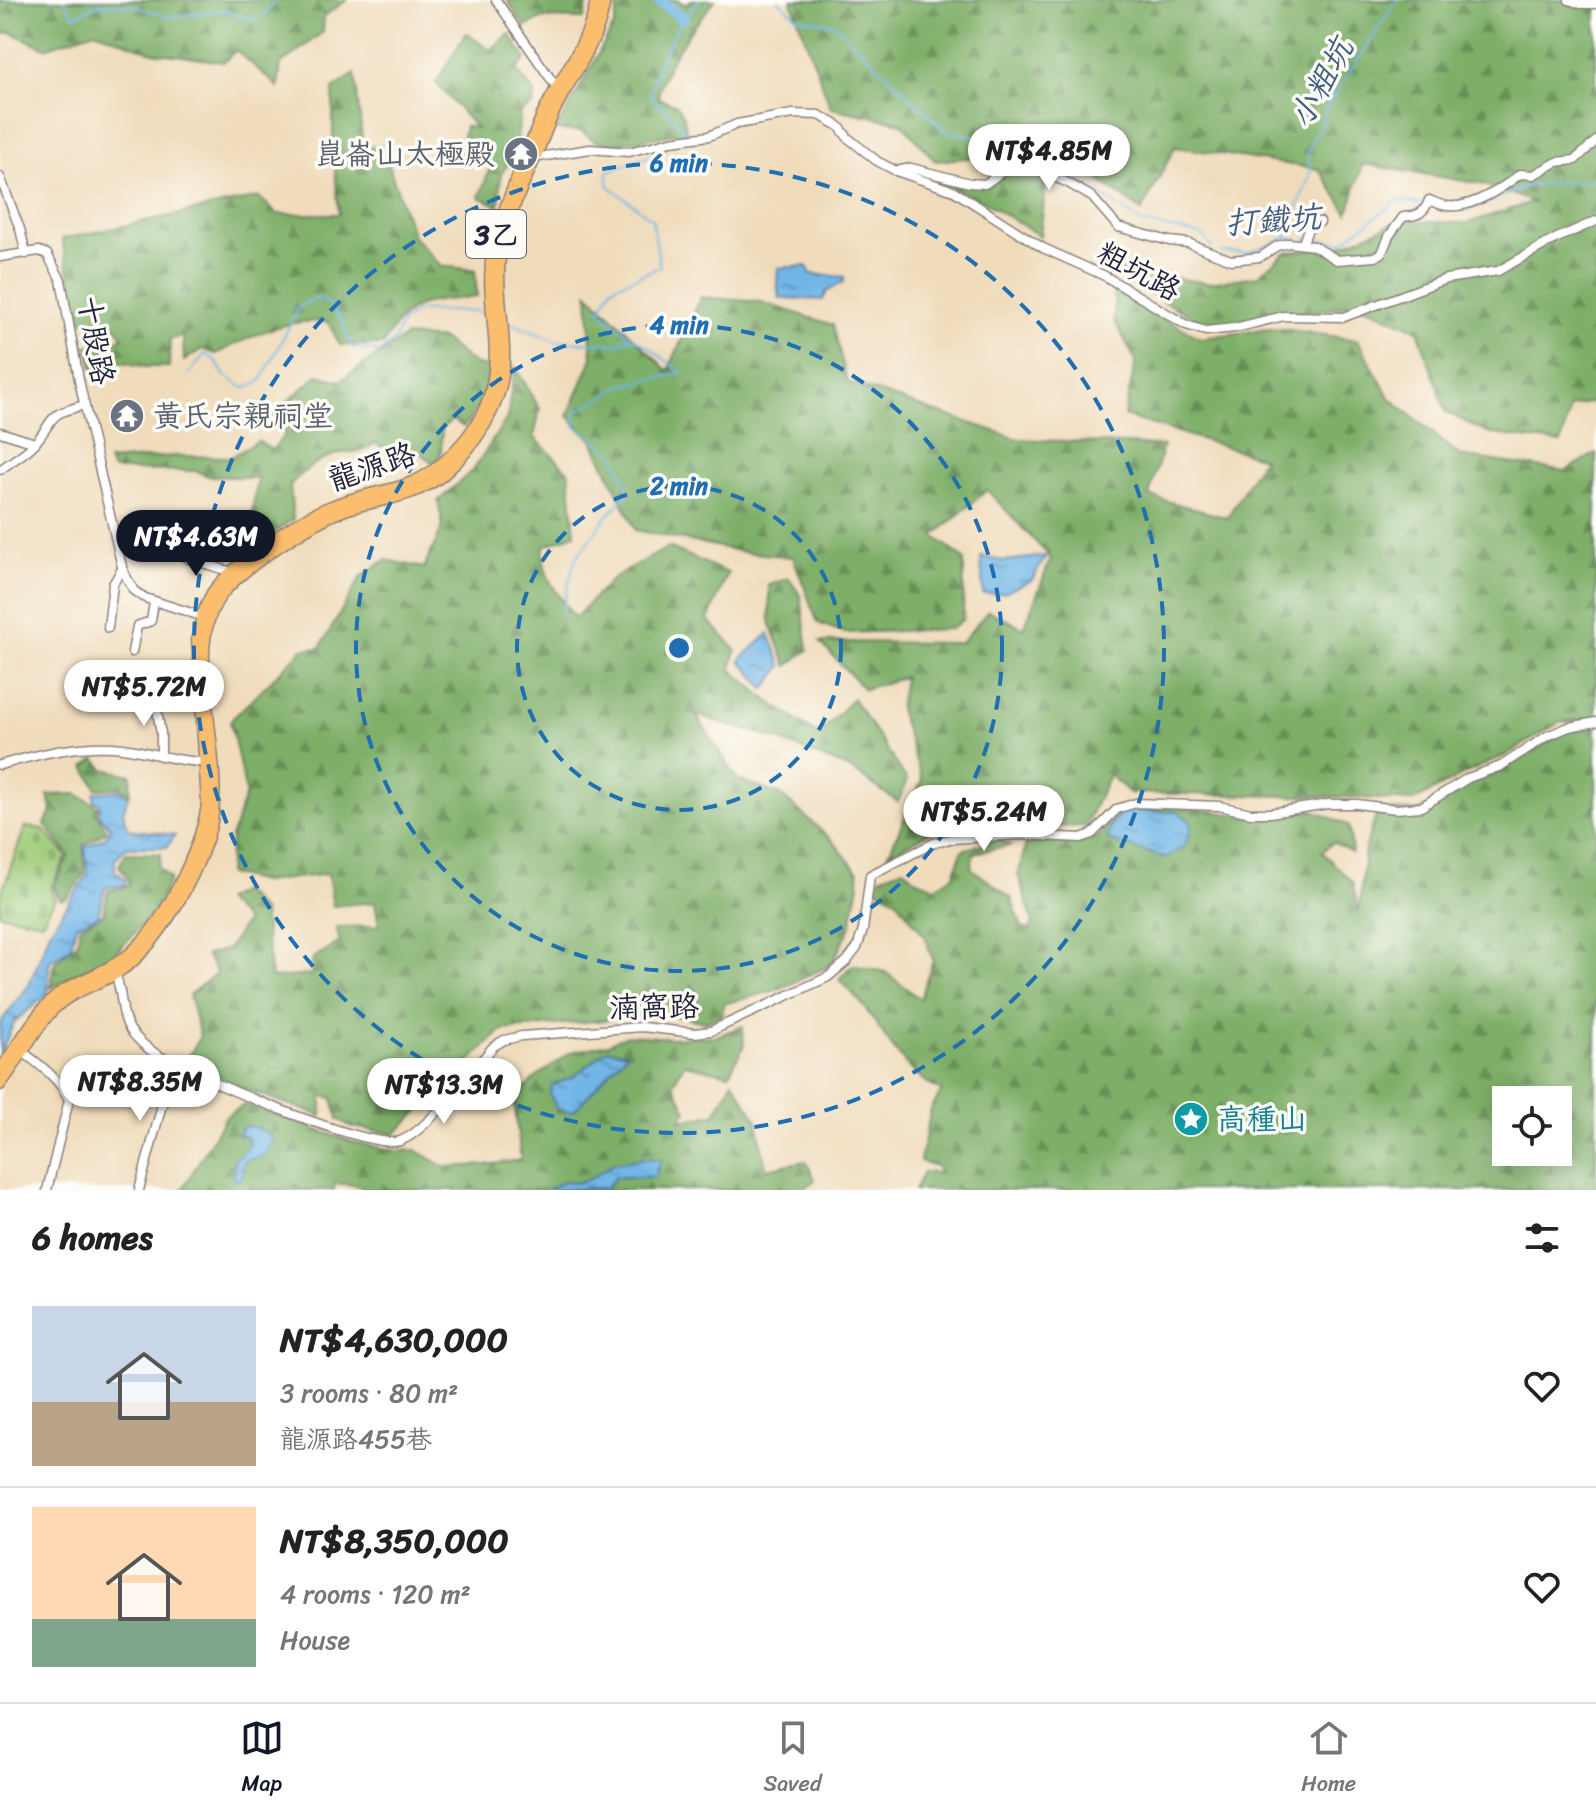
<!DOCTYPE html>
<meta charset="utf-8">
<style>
:root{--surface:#fff;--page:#f6f6f6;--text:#222;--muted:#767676;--line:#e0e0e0;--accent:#111827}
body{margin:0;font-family:Sriracha,"LXGW WenKai TC",sans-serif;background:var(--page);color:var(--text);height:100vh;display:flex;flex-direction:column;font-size:30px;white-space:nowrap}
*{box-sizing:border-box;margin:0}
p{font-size:26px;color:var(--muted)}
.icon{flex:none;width:44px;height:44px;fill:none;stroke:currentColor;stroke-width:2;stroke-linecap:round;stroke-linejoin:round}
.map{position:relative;height:1190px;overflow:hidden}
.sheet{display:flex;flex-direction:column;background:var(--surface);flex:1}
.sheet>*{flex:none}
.controls{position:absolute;left:1492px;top:1086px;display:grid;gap:16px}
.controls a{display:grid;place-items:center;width:80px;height:80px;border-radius:0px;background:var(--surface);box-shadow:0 4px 20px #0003;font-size:40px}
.price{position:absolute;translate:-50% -68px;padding:0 18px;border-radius:28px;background:#fff;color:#222;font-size:26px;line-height:52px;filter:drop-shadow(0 2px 4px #0008)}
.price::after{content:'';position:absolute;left:50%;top:48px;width:24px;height:18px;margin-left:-12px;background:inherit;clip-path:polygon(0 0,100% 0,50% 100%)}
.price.active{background:var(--accent);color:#fff}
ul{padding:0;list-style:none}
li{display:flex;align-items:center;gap:24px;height:200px;padding:0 32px}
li+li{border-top:2px solid var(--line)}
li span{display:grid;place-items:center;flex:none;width:224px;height:160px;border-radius:0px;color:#555}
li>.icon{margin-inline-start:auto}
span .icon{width:96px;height:96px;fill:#fffc;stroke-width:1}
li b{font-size:34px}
h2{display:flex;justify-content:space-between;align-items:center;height:96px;padding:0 32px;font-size:34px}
.tabs{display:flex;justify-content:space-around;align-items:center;height:112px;border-top:2px solid var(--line);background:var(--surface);font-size:22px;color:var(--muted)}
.tabs a{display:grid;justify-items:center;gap:4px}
.tabs .active{color:var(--accent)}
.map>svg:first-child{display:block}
.forest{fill:url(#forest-firs);stroke:#506852;stroke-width:2;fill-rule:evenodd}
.cemetery{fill:url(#cemetery-stones);stroke:#60765a;stroke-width:2}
.water{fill:url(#water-ripples);stroke:#4a6c91;stroke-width:2}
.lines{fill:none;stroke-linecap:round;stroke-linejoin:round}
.stream{stroke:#71b6e7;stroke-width:2}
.river{stroke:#71b6e7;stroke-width:12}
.minor-casing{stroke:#897f7b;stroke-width:11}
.major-casing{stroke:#897f7b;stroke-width:13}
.minor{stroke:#fff;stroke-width:8}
.major{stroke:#fbbe6e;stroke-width:10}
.ring{fill:none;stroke:#1f6fb2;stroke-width:4;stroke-dasharray:14 10}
.labels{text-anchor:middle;stroke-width:7;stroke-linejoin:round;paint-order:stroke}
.shield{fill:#fdfcf7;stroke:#646373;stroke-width:2}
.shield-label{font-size:28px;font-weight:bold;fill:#22223b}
.worship-label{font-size:30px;fill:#5b616d;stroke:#fdfcf7;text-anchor:end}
.street-label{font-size:30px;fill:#22223b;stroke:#fdfcf7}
.culture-label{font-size:30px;fill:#0d838f;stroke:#fdfcf7;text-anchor:start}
.water-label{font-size:32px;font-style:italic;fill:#425d80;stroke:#fdfcf7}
.centre{fill:#1f6fb2;stroke:#fdfcf7;stroke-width:4}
.ring-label{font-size:24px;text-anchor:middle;font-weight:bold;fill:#1f6fb2;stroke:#fdfcf7;stroke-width:7;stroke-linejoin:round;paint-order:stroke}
</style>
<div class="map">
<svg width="1596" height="1190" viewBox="0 0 1596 1190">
<defs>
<pattern id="forest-firs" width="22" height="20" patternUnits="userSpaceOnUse" patternTransform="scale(2)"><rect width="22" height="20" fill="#7eaf68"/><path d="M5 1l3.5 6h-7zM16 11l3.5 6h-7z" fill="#678e57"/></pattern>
<pattern id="cemetery-stones" width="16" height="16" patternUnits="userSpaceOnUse" patternTransform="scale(2)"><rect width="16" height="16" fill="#9ecb78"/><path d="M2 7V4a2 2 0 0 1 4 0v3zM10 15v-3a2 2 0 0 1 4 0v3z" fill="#88ae69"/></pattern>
<pattern id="water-ripples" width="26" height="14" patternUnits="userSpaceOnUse" patternTransform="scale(2)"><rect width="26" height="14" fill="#71b6e7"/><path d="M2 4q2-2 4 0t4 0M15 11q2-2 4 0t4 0" fill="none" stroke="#5c94bc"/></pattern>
</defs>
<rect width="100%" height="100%" fill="#fdfcf7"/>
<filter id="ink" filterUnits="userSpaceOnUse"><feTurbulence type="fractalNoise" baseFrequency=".0125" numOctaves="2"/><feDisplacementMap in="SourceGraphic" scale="16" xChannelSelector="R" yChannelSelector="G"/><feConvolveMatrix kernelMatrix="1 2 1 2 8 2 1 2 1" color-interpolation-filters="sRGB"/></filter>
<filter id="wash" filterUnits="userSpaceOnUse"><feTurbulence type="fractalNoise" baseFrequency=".006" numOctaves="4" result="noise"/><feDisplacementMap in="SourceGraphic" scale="32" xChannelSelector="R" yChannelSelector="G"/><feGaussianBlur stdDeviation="1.8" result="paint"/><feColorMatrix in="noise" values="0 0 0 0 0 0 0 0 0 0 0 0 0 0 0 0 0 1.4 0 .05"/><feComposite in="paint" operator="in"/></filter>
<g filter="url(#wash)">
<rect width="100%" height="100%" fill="#f0dcbb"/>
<g class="forest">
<path d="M0 0H347L324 16 323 32 281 64 278 87 236 50 224 62 152 52 95 31 45 48 10 32 0 35Z"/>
<path d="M507 0H588L584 19 543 18 525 27Z"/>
<path d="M619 0H677L686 5 691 0H715C695 26 660 66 658 98L677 105 684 117 686 133 613 144 597 142 580 131 556 130 615 24Z"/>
<path d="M791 0H1596V401L1570 407 1561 443 1487 433 1446 412 1418 330 1357 303 1322 310 1204 324 1105 268 1209 283 1257 276 1286 252 1335 248 1399 221 1467 223 1534 202 1482 184 1363 164 1348 213 1319 169 1175 147 1142 211 1056 149 935 161 902 123 831 108Z"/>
<path d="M466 33 490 50 510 34 526 59 517 70 535 93 533 105 520 113 516 153 501 174 499 206 479 197 492 164 460 154 465 126 476 128 436 83Z"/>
<path d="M355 74 363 147 382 146 413 236 441 266 475 270 477 297C428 302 409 297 383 345H340L328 322C287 317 252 336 216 354L202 349 184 361 183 336 170 339 169 367H146L118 361 99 375 93 368 87 346 123 338 117 327 78 320 62 239 259 197 277 214H339L333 147V89Z"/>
<path d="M1028 168 1047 175 1040 236 978 198 917 176 915 173 916 171 989 186 1009 171Z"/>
<path d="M1114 289 1200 338 1277 328 1358 340 1389 397 1460 456 1566 471 1596 453V718L1559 723 1506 755 1466 773 1413 801 1345 797 1130 793 1109 775 1085 826 936 829 888 855 922 780 899 709 904 677 864 689 820 642 961 643 988 611 1024 628 1051 558 987 490 934 536 964 559 963 619 951 629 845 633 818 623 793 557 744 552 636 530 593 441 568 416 592 358 588 293 668 371 701 297 761 302 833 325 847 382 1018 439 1163 446 1149 496 1227 518 1263 458 1124 416 1136 361 1114 320Z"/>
<path d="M406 336 442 339 476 365 490 367 481 404 464 427 452 420 442 428 441 454 434 464 417 450 409 458 374 443C360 456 355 449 338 454 318 459 303 471 290 485L293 519 266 539 248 535 258 478 208 476 196 471 113 470 108 461 176 456 231 457 258 441 272 450 285 435 273 414 318 375 340 381Z"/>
<path d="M515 367 540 409 534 437 569 472 575 534 544 546C540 575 558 595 575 618L613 578 669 547 728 573 708 620 736 650 731 669 768 701 819 735 853 698 907 780 898 802 852 770 777 739 696 715 738 780 781 795 833 841 858 872 859 884 850 929 831 965 777 990 723 1004V1016L704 1022 666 1014 502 1030 395 1134 352 1127 338 1119 333 1098 322 1096V1116C277 1100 226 1087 189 1056L200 1036 189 995 217 973 206 955 228 949 246 921 224 900 242 891 263 912 271 978 311 975 313 958 340 942 336 927 379 926 375 902 333 906 328 874 263 882 228 874 231 838 246 793 230 721 303 649 320 648 361 577 386 560 424 568 443 526 438 501 474 469 507 418Z"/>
<path d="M789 578 801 597 808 650 787 666 770 622 769 585Z"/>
<path d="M1596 726V1190H914L923 1172 940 1173 936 1166 920 1161 931 1109 942 1091C905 1074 888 1038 864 1007 857 997 847 988 839 979L852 965 885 972 920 999 933 960 925 937 897 900 876 888 880 877 904 868 915 879 935 887 954 875 962 850 999 839 1011 845 974 853 971 868 1011 898 1022 927 1030 930 1033 922 1018 875 1027 839 1068 843 1097 837 1122 810 1136 807 1199 809 1248 817 1313 810 1349 826 1352 853 1333 842 1322 852 1352 882 1359 913 1365 848 1378 810 1420 811 1464 784 1493 775 1567 731ZM1506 1100H1558V1152H1506Z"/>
<path d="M95 759 104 769 131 775 130 795 121 787 97 789 85 767Z"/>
<path d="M76 794 98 806 97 814 107 831 84 845 85 873 67 898 61 900 53 888 69 856 45 824 52 810 48 795Z"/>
<path d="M126 853 161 854 159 868 170 879 156 907 118 952 51 988 55 962 77 943 80 927 103 914 108 891 129 886V879L119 866Z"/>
<path d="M743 1026 744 1046 729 1074 684 1064 673 1084 687 1111 680 1120 715 1114 733 1081 757 1120 766 1169 806 1161 815 1180 801 1190H362L361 1186 335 1183 334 1190H182L226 1116 245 1104 352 1142 398 1151 416 1150 445 1167 485 1165 521 1160 514 1101 534 1079 571 1052 608 1044 627 1035 671 1038 717 1036Z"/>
</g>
<path class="cemetery" d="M25 827 43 829 67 856 50 889 55 899 42 922 0 914V897Z"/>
<g class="water">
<path d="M807 266 811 274 844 277V282L827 291 823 300 780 298 777 284 778 268Z"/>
<path d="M1046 556 1032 580 1004 593 983 594 981 557 1004 561Z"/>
<path d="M769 633 782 666 765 689 740 660Z"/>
<path d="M121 790 128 796 123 812 128 829 175 835 167 847H127L115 859V871L126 879 125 885 105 888 98 916 76 925 71 947 49 962 48 994 15 1021 0 1054V1023L29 985 51 929 88 874 85 847 106 837 111 828 100 816V803L94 801V793Z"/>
<path d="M1125 811 1178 812 1191 822C1192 842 1182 849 1166 858L1108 840C1108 825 1113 820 1125 811Z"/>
<path d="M608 1049 627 1053 573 1112 557 1109 550 1094 552 1085 573 1077Z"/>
<path d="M244 1126C255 1126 266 1130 272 1140 267 1155 261 1159 245 1160L241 1179 233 1180 234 1160 247 1149 249 1138 238 1135Z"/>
<path d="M646 1158 661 1160 655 1177H616L606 1188 546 1190 565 1181 576 1183 590 1179 614 1163Z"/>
</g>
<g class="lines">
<g class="stream">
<path d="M65 0 74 16 99 4 130 5 170 17 223 10 253 20 269 10 275 0"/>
<path d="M778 0 798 18 834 24 947 132 991 138 1027 151 1080 181 1142 223 1203 235 1212 248"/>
<path d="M676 137 684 129 650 95C656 61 676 26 699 0"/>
<path d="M1431 207 1466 211 1531 185 1596 180"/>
<path d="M1286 238 1310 175 1308 151 1330 102 1397 0"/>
<path d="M1306 239 1342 242 1398 200 1425 205"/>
<path d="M1221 252 1248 253 1286 238 1299 239"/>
<path d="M506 321 555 341 617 344 631 337 600 311 612 287 660 267 652 219 609 186 607 172 660 152 668 145"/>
<path d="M189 374 205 354 215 360 225 376 244 388 261 381 299 307C330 281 343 325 352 347L380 352 394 340 402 322 417 311H477L489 315"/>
<path d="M561 615 575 559 609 514 629 493 614 454 575 426 576 412 623 385 682 373 649 347 633 338"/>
</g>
<path class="river" d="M658 0 683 18"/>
</g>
</g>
<g filter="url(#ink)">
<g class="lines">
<g class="minor-casing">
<g id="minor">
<path d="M496 0 559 91"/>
<path d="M1569 0 1581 4H1596"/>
<path d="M533 158 590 149 629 152 671 141 709 136 737 124 793 114 819 115 839 126 848 138 877 161 896 171 954 191 1043 248 1105 276 1186 325 1206 331 1235 328 1284 316 1344 317 1446 279 1498 271 1555 239 1596 221"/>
<path d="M896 171 911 168 970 183 985 184 1006 169 1020 165 1030 166 1068 183 1092 197 1118 227 1169 241 1188 243 1231 260 1260 257 1277 246 1289 243 1314 246 1337 260 1375 257 1382 253 1389 236 1403 217C1417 216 1424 214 1429 200 1435 202 1442 206 1448 206 1471 209 1504 187 1520 174L1533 175 1557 162 1575 160 1596 141"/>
<path d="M0 177 20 229 26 254"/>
<path d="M1303 243 1310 223 1320 222"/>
<path d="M0 257 39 251 47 254 61 280 80 385 123 571 134 591 145 598 204 617"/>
<path d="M0 432 35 443"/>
<path d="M0 470C11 461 27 453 36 442 58 415 45 416 84 405"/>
<path d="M179 551 189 559 232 572"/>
<path d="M108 628 113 584 122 569"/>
<path d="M132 652 137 626 151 621 154 602"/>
<path d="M155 698 161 734V756"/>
<path d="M0 765C39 754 82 743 123 748 152 752 181 763 210 762"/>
<path d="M113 969C125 990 117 1019 136 1037 144 1046 155 1054 165 1059 198 1078 370 1151 400 1141 427 1132 473 1069 494 1046L504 1040 522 1036 642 1027 695 1033 711 1031 828 977 847 961 857 948 863 930 870 875 934 843 951 839 1021 835 1081 838 1092 834 1117 809 1136 803 1219 806 1251 813H1270L1328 804H1357L1396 809 1421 807 1468 778 1501 766 1547 736 1569 727 1596 722"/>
<path d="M23 1052C41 1066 60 1079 69 1100L47 1190"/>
<path d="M139 1190 173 1064"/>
</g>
</g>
<g class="major-casing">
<g id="major">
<path d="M0 1070C19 1045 34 1013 60 993 79 979 104 973 124 958 162 930 200 851 207 805L197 639C200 622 203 608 212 593 230 567 299 518 329 507 391 482 417 498 466 438 522 369 475 309 496 234 503 210 513 188 522 165 530 147 536 127 545 109 563 72 590 42 596 0"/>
<path d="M0 1085C20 1060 33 1030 55 1008 73 990 100 985 120 971 159 946 194 880 208 837 232 764 179 655 220 597 241 568 314 520 348 509 381 499 415 498 443 475 474 448 502 407 504 365 506 321 492 280 504 236 511 210 523 185 534 161 543 140 550 118 561 98 579 66 600 37 605 0"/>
</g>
</g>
<use href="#minor" class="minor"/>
<use href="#major" class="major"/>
</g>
</g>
<g class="ring">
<circle cx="679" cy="648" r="162"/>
<circle cx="679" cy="648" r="323"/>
<circle cx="679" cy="648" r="485"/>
</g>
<defs>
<g id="temple-disc" transform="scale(1.8)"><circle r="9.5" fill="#6b7280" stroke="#fdfcf7"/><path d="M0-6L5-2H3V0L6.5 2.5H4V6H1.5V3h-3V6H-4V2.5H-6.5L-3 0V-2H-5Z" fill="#fff"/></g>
<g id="sight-disc" transform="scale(1.8)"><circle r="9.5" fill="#0f9aa8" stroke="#fdfcf7"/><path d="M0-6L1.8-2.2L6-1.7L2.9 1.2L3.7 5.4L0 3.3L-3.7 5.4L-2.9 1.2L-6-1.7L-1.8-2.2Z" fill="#fff"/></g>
</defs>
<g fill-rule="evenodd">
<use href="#temple-disc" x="521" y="154"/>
<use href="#temple-disc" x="127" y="416"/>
<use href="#sight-disc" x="1191" y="1119"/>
</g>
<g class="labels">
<rect class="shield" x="466" y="210" width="60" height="48" rx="6"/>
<g class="shield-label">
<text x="496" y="244">3乙</text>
</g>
<g class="worship-label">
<text x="495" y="164">崑崙山太極殿</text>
<text x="153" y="426" text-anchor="start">黃氏宗親祠堂</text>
</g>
<g class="street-label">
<text transform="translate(1139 271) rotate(29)" y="10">粗坑路</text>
<text transform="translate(96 340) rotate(80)" y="10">十股路</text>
<text transform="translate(372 467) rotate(-19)" y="10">龍源路</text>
<text transform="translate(654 1007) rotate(-1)" y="10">湳窩路</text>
</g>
<g class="culture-label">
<text x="1217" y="1129">高種山</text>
</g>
<g class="water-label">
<text transform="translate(1321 83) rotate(-61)" y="11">小粗坑</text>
<text transform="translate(1273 220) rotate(-4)" y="11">打鐵坑</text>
</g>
</g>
<circle cx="679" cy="648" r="12" class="centre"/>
<g class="ring-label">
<text x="679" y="171">6 min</text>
<text x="679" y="333">4 min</text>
<text x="679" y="494">2 min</text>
</g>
</svg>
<div class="controls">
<a><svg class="icon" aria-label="locate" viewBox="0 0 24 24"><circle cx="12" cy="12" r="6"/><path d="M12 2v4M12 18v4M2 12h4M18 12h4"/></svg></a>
</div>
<b class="price" style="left:1049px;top:192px">NT$4.85M</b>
<b class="price active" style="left:196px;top:578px">NT$4.63M</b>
<b class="price" style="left:144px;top:728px">NT$5.72M</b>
<b class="price" style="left:984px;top:853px">NT$5.24M</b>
<b class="price" style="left:140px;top:1123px">NT$8.35M</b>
<b class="price" style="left:444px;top:1126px">NT$13.3M</b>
</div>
<section class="sheet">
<h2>6 homes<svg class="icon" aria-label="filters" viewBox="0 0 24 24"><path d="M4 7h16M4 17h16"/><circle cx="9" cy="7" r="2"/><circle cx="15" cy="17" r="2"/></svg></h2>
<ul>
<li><span style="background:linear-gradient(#c9d6e8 60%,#b9a48a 0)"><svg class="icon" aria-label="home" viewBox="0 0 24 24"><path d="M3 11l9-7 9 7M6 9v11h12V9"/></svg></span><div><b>NT$4,630,000</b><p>3 rooms · 80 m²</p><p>龍源路455巷</p></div><svg class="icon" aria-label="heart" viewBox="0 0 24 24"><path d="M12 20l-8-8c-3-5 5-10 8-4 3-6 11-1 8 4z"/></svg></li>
<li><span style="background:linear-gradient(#ffd9b3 70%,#7fa58c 0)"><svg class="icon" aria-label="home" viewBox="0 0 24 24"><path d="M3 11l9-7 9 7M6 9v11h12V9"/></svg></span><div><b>NT$8,350,000</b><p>4 rooms · 120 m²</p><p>House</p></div><svg class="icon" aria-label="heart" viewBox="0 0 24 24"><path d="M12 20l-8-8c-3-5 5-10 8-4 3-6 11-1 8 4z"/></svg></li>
</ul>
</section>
<nav class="tabs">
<a class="active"><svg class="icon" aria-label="map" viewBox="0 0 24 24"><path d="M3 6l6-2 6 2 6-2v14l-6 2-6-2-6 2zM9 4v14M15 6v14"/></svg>Map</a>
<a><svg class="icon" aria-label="saved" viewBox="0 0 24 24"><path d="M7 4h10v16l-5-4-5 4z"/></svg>Saved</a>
<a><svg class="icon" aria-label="home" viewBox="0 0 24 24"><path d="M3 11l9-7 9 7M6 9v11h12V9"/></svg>Home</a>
</nav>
